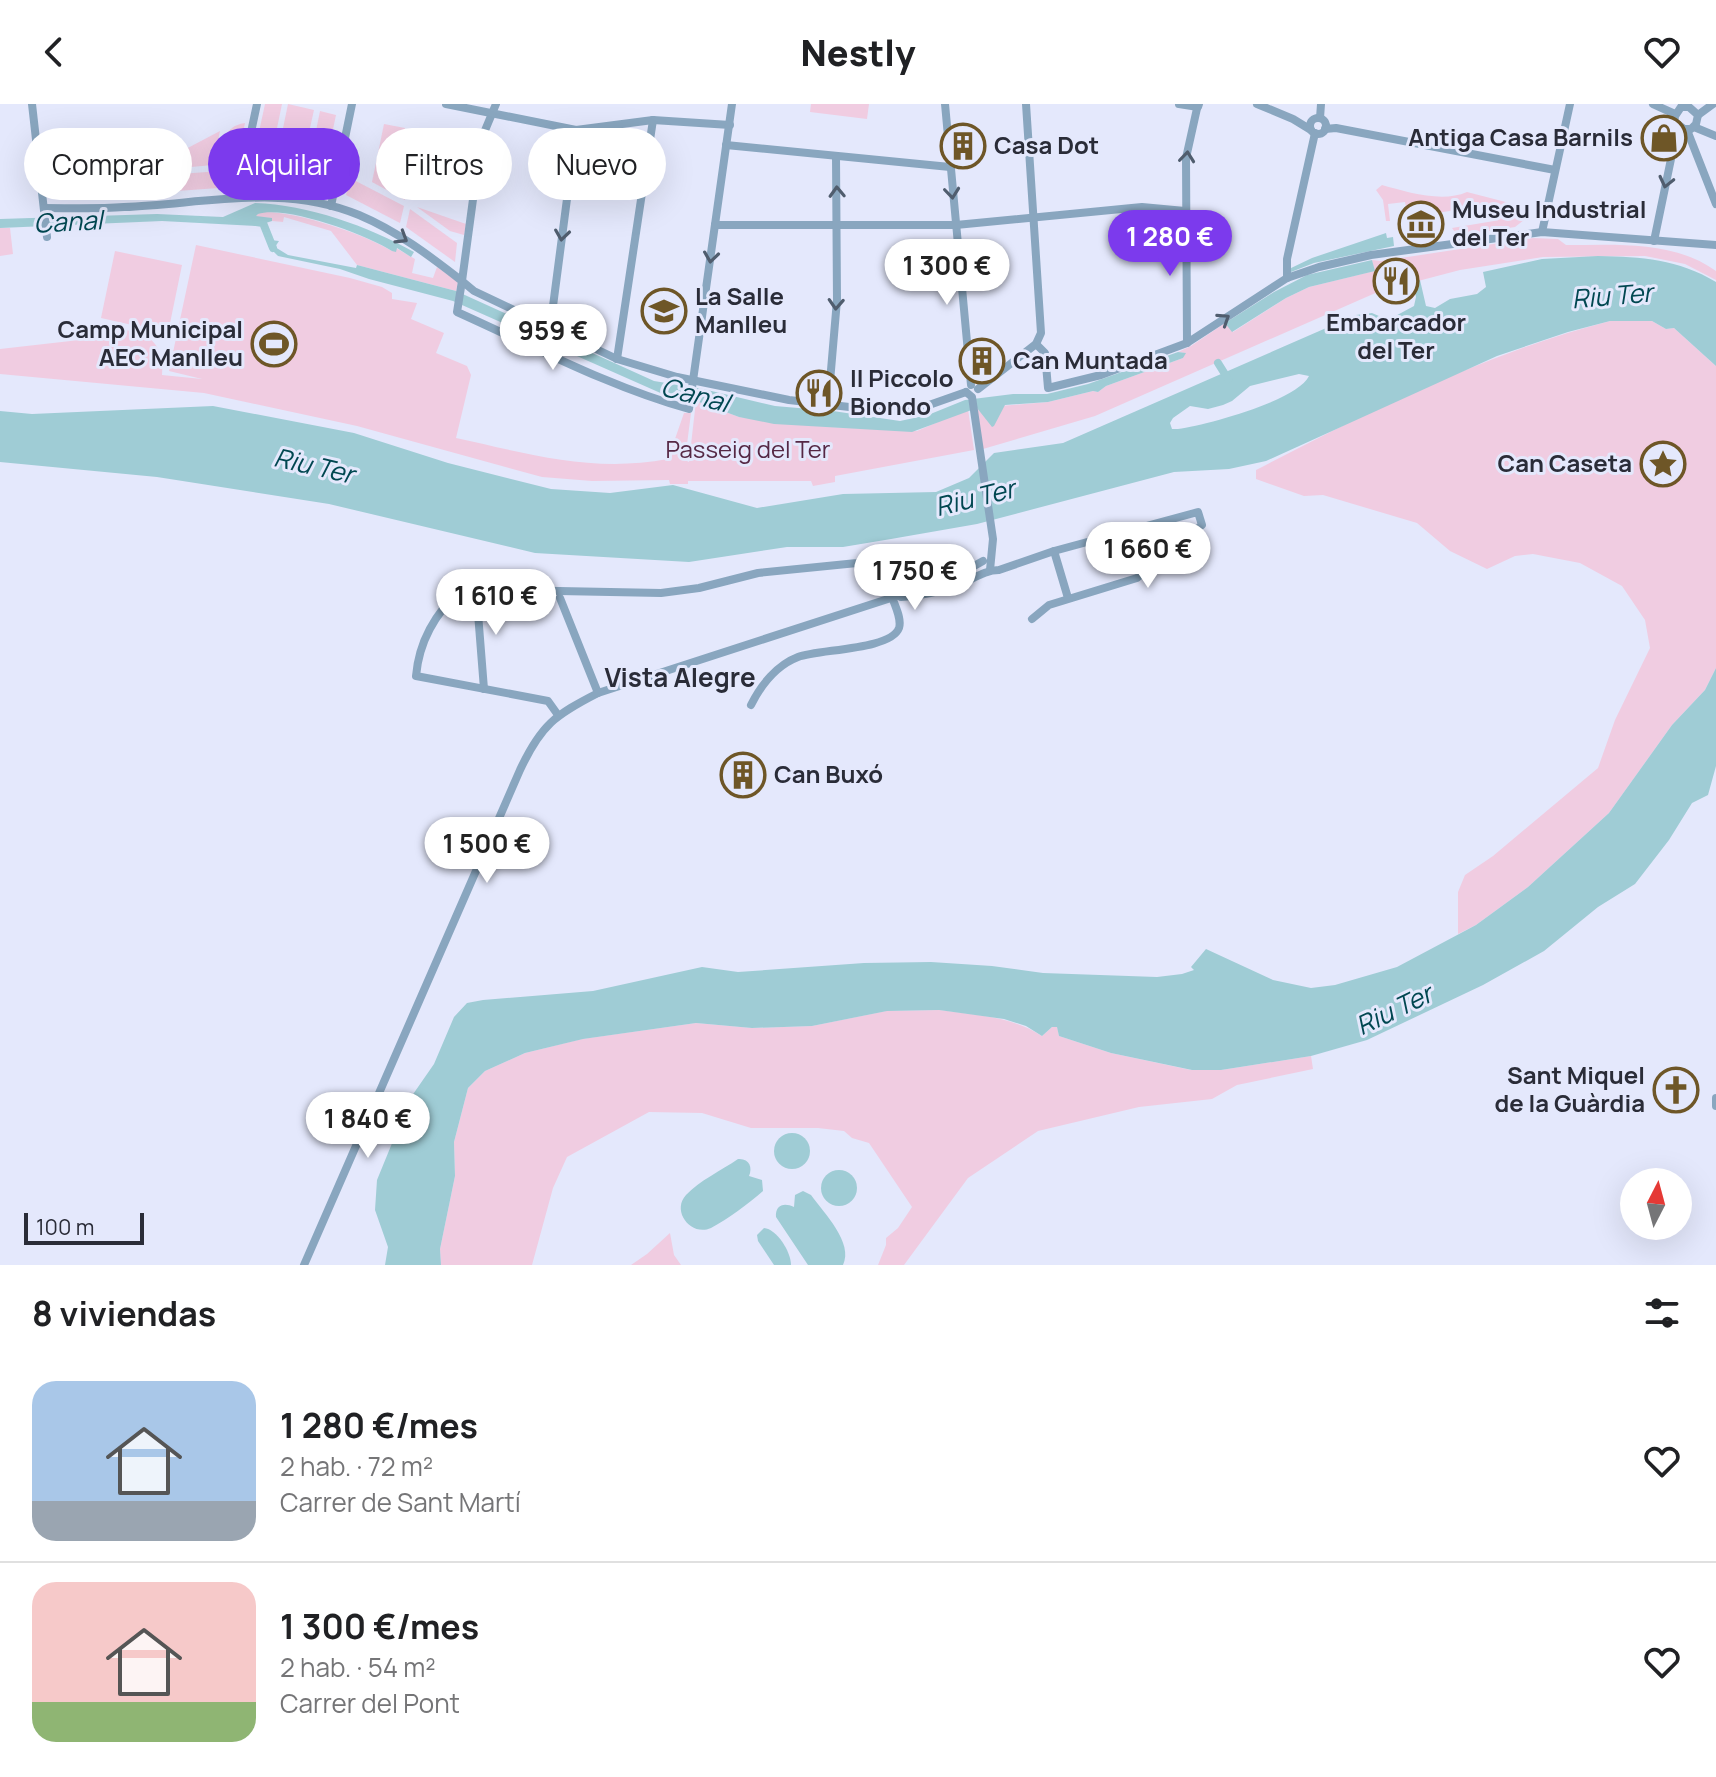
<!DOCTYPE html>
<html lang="es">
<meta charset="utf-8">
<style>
:root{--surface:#fff;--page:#f6f6f6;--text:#202124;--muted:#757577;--line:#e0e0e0;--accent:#7c3aed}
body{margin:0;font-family:Manrope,sans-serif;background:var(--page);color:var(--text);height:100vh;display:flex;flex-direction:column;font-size:30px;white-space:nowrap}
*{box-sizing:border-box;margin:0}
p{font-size:26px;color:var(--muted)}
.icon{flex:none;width:44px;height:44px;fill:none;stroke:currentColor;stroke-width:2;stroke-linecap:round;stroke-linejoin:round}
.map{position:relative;height:1161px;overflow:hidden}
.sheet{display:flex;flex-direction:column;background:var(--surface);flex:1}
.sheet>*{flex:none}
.top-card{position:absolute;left:24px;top:24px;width:800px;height:72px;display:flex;gap:16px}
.needle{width:52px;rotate:6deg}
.controls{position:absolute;left:1620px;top:1064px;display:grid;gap:16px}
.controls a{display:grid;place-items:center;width:72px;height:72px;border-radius:50%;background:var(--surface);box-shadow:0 8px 32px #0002;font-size:40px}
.scale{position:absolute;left:24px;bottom:20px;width:120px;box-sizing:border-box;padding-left:8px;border:4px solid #2a2c38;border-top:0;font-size:22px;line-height:28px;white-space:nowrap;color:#2a2c38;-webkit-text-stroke:6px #e4e8fc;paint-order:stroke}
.price{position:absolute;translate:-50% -68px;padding:0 18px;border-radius:28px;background:#fff;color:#222;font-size:26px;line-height:52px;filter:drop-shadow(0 2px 4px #0008)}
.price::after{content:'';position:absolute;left:50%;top:48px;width:24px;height:18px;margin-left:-12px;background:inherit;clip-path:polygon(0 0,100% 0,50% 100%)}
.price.selected{background:var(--accent);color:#fff}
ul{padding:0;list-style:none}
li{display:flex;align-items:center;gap:24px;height:200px;padding:0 32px}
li+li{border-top:2px solid var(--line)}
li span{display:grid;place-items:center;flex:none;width:224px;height:160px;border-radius:24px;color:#555}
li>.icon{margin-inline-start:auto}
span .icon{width:96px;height:96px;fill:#fffc;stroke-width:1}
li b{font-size:34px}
h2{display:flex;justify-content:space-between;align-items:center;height:96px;padding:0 32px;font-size:34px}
.pill{padding:0 28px;border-radius:36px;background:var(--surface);box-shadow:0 8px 32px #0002;font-size:28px;line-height:72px}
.pill.selected{background:var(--accent);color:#fff}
header{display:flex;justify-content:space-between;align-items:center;height:104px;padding:0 32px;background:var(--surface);font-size:36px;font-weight:800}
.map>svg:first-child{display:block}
.green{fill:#f0cce1}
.water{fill:#9fccd5;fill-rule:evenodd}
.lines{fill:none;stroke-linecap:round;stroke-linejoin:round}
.canal{stroke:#9fccd5;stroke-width:8}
.minor{stroke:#89a6bf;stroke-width:8}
.oneway{stroke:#505d6e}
.labels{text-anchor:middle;stroke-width:6;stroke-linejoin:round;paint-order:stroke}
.poi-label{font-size:24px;font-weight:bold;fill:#2a2c38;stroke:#e4e8fc;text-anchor:start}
.park-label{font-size:24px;fill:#552845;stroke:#e4e8fc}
.water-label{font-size:26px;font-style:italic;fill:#014751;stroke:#e4e8fc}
.neighbourhood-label{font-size:26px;font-weight:bold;fill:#2a2c38;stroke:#e4e8fc}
</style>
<header><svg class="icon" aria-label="back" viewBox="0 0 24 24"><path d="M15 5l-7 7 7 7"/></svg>Nestly<svg class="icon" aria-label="heart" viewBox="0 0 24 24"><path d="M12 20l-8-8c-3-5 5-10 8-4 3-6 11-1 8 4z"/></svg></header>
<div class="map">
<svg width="1716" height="1161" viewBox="0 0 1716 1161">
<rect width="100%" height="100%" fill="#e4e8fc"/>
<g class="green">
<path d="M265 0H282L270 58 253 56Z"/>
<path d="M288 0 314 6 302 60 276 58Z"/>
<path d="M811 0H869L867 15 810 8Z"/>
<path d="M320 7 336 11 325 63 309 61Z"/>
<path d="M245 19 237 59 219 61C223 42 222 22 245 19Z"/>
<path d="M384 20 405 24V96L372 78Z"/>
<path d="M220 27 213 61 180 64 182 47Z"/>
<path d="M252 62 324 69 321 85 249 79Z"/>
<path d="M235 66 232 83 177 87 179 70Z"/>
<path d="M164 71 162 88 140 90 138 73Z"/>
<path d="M350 74 404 102 400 119 346 91Z"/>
<path d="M1382 81C1407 88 1442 99 1467 88L1529 104 1524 116 1515 123 1458 132 1452 124 1494 117 1491 100 1408 114 1405 98 1388 100 1390 117H1386L1383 96 1376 86Z"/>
<path d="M417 103 466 120 464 131 450 127Z"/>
<path d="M410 105 457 139 455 158 406 123Z"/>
<path d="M261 108C293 106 365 130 392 147L396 144 415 155 412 169 433 174 437 163 458 178 456 187 357 161 331 127 284 113 283 118 272 117 271 114 253 113Z"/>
<path d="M0 124H10L13 150 0 152Z"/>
<path d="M1533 134 1558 135 1566 141C1616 141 1673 136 1716 167V176L1685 160 1645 152 1543 153 1460 166 1380 187 1095 312 983 345 977 304 1048 298 1093 287 1098 288 1106 282 1183 254 1185 249 1178 248 1191 242 1225 219 1233 228 1286 194 1309 183 1374 167 1372 156 1381 157Z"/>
<path d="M196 141 350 174 382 183 392 189V195L417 199 411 215 444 229 436 249 467 262 471 271 456 334C530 350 592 369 668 355L684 309H691L685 356 689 358 696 297 739 313 832 323 917 327 968 305 974 346 835 372V378L813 382 811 377H688V380H670L669 376 592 377 542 373 357 322 204 289 0 270V245L97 234 100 221C135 229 165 226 162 271L202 275 169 267Z"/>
<path d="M115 147 182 161 168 229 101 214Z"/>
<path d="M1610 217H1652L1666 225 1674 224 1716 262V564L1705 586 1672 621 1609 709 1528 783 1476 821 1458 830V788L1465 771 1493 752 1598 664 1615 616 1650 544 1645 516 1622 482 1580 459 1533 450 1515 452 1487 465 1450 447 1417 419 1323 391 1304 392 1256 375V366C1370 307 1486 249 1610 217Z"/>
<path d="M939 906C975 911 1011 912 1042 932L1052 923 1057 922 1059 932 1111 949 1191 966H1221L1311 952 1313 965 1237 981 1212 995 1139 1003 1038 1027 968 1074 904 1161H878L886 1141V1134L898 1124 912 1103 869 1039 852 1034 844 1027 818 1024H751L702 1009 649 1008 567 1053 553 1084 532 1161H441L440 1145 455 1072 454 1038 468 984 485 967 525 949 582 935 696 919 752 924 812 922 886 907Z"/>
<path d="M670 1129 674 1151 681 1161H631L647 1150Z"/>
</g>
<g class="water">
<path d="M255 99C308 101 368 122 414 148L411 153 397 144 396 148 392 147C367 131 286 101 258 110L256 112 272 114V117L256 122 162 117 0 124V115L157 110 223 113Z"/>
<path d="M1386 129 1387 134 1393 133 1394 142 1314 159 1291 168 1289 165 1312 154Z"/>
<path d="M270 136 279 137 275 143 288 151 356 164 357 161 456 187 654 277 703 285 775 302 833 307 900 317 928 311 965 296 1013 290H1047L1088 280 1178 248 1186 249 1183 254 1106 282 1098 288 1093 287 1048 298 1005 301 994 322 992 323 977 304 912 328 774 320 739 313 696 297 665 291 453 197 369 175 340 165 278 152 268 142Z"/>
<path d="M1598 152C1642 153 1678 155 1716 178V262L1674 224 1666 225 1652 217H1610L1568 228 1497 252 1266 357 1229 365 1174 368 977 420 891 435 843 443H787L689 458 535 449 329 400 157 373 0 358V307L32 310 213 302 354 329 448 359 551 385 610 389 673 381 757 404 843 390 936 388 969 374 994 349 1063 339 1356 211 1372 209 1388 216 1414 202 1416 193 1413 178 1420 176 1426 202 1435 204 1450 195 1477 190 1486 183 1483 168 1542 155ZM1299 270 1309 272C1297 297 1206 321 1178 325H1172L1170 319 1173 314 1190 302 1208 305 1223 301 1232 297 1250 282Z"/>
<path d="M1372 156 1375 167 1309 183 1286 194 1232 228 1225 219 1274 188 1307 171Z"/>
<path d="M1716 564V662L1708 691 1692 699 1669 736 1635 780 1598 803 1544 847 1483 881 1367 936 1311 952 1221 966H1192L1111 949 1059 932 1057 923H1052L1042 932 1026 922 1004 915 939 906 887 907 812 922 752 924 696 919 583 935 525 949 485 967 468 984 454 1038 455 1072 440 1145 441 1161H385L388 1143 375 1106 377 1076 395 1032 400 1009 434 960 454 913 467 899 483 896 593 887 702 863 738 868 864 859 931 858 992 862 1043 869 1157 873 1182 870 1194 866 1191 863 1206 845 1273 876 1311 884 1335 881 1397 863 1476 821 1528 783 1609 709 1672 621 1705 586Z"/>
<circle cx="792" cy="1047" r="18"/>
<path d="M738 1055C749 1054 753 1063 749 1072L762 1076 763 1087C748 1100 728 1115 711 1124 691 1133 671 1107 686 1091 699 1077 722 1066 738 1055Z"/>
<circle cx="839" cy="1084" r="18"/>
<path d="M803 1087 811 1091C824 1109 854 1139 843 1161H808L776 1113C775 1101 784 1098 794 1103L795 1091Z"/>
<path d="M764 1124C777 1125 791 1148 791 1161H774L758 1137 757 1131Z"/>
</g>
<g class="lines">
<g class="canal">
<path d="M256 118 263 119 273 144"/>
<path d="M1218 259 1228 275"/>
</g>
<g class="minor">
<path d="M32 0 47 133"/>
<path d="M446 0 576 26 653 16 730 21"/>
<path d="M496 0 481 36 462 177 474 187 617 255 677 273 789 296 875 306 912 307 966 288"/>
<path d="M945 0 971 281"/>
<path d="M1179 0 1198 3 1199 0"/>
<path d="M1257 0 1293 15 1311 26"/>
<path d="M1653 0 1675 10"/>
<path d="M1698 11 1713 0"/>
<circle cx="1318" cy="22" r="8"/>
<path d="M1320 14 1321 0"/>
<path d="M1694 23 1716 32"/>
<path d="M1325 25 1336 24 1555 66"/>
<path d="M1687 26 1716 100"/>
<path d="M726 41 950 63"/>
<path d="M237 94 257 0"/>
<path d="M331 102 352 0"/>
<path d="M44 104C71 104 97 105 124 103 203 100 283 79 359 111 397 127 430 152 462 177L457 208C533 242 609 283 689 305L732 0"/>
<path d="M715 121H956L1142 103 1185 107"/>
<path d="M1542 128 1570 0"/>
<path d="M1654 137 1671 55 1675 12 1681 3H1689L1698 11 1696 20 1691 25H1684L1676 19"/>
<path d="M1287 174V155L1315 29"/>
<path d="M550 225 576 26"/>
<path d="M1187 239 1186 54 1198 0"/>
<path d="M1036 240 1045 249 1048 284 1101 271 1187 239 1287 174 1319 163 1371 151 1542 128 1716 141"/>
<path d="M617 255 653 16"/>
<path d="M978 285 1036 240 1041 229 1026 0"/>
<path d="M966 288 972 293 993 435 990 466"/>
<path d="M828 301 837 196 836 53"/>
<path d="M1054 447 1068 494"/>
<path d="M476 484 484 585"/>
<path d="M901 493C921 492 939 488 958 481 972 476 984 466 999 466L1054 447 1198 408 1202 421 1137 474 1049 501 1032 515"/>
<path d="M560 494 598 589"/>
<path d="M751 601C761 581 777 561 798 553 819 545 891 546 899 524 902 515 895 502 892 493"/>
<path d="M558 611 548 597 416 572C419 538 436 508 462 485L661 489 699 484 758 469 857 459 925 446 933 451 944 474"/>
<path d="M1716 994V1002"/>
<path d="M304 1161 520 666C541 621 555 611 598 589L894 493 965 467 983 457"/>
</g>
</g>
<defs><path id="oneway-chevron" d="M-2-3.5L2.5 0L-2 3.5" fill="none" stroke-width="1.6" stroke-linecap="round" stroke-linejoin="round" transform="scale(2)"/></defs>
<g class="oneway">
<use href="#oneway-chevron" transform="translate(1187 53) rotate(-84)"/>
<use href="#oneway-chevron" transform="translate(1666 78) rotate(103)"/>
<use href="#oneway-chevron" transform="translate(837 88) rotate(-92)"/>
<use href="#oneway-chevron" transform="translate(952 89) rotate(84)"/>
<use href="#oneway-chevron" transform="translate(562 131) rotate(98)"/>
<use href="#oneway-chevron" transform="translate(402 134) rotate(32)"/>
<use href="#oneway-chevron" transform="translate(711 153) rotate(98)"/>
<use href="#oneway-chevron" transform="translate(836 200) rotate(93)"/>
<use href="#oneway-chevron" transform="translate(1224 215) rotate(-33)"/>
</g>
<defs>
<g id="shop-ring" transform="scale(2.3)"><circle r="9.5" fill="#e4e8fc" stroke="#6e5627" stroke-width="1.5"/><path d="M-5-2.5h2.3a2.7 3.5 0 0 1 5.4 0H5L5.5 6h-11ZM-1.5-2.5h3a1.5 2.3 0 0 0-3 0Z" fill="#6e5627"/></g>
<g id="building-ring" transform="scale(2.3)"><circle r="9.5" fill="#e4e8fc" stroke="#6e5627" stroke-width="1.5"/><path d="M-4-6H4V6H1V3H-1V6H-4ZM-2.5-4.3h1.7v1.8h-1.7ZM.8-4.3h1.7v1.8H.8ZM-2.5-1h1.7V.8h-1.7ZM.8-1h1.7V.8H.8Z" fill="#6e5627"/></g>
<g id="museum-ring" transform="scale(2.3)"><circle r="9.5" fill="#e4e8fc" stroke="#6e5627" stroke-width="1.5"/><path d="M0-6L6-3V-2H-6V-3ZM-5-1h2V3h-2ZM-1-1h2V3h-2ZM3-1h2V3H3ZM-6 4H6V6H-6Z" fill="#6e5627"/></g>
<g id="restaurant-ring" transform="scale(2.3)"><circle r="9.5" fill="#e4e8fc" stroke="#6e5627" stroke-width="1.5"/><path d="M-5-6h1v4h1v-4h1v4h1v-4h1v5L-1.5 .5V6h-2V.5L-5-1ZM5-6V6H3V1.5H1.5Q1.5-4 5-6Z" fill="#6e5627"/></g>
<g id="school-ring" transform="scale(2.3)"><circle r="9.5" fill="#e4e8fc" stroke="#6e5627" stroke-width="1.5"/><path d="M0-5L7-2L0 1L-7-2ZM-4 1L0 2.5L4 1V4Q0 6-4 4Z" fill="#6e5627"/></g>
<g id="stadium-ring" transform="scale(2.3)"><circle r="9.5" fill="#e4e8fc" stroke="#6e5627" stroke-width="1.5"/><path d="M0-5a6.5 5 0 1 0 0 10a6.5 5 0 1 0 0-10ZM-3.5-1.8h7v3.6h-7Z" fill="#6e5627"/></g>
<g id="sight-ring" transform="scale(2.3)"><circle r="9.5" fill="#e4e8fc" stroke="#6e5627" stroke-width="1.5"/><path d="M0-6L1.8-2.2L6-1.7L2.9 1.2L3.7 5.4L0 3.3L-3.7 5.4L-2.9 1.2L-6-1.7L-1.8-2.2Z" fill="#6e5627"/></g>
<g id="church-ring" transform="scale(2.3)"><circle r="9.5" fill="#e4e8fc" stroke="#6e5627" stroke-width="1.5"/><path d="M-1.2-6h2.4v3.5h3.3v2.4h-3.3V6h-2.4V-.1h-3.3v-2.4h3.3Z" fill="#6e5627"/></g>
</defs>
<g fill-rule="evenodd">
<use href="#shop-ring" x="1664" y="34"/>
<use href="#building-ring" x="963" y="42"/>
<use href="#museum-ring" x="1421" y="120"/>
<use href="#restaurant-ring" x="1396" y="177"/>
<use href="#school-ring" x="664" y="207"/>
<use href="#stadium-ring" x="274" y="240"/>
<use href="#building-ring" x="982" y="257"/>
<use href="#restaurant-ring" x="819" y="289"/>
<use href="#sight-ring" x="1663" y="360"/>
<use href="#building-ring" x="743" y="671"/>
<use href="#church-ring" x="1676" y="986"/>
</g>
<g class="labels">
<g class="poi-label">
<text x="1633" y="42" text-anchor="end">Antiga Casa Barnils</text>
<text x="994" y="50">Casa Dot</text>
<text x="1452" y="114">Museu Industrial<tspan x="1452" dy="28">del Ter</tspan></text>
<text x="695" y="201">La Salle<tspan x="695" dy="28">Manlleu</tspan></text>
<text x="1396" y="227" text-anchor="middle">Embarcador<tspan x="1396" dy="28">del Ter</tspan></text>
<text x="243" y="234" text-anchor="end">Camp Municipal<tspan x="243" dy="28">AEC Manlleu</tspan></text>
<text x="1013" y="265">Can Muntada</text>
<text x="850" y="283">Il Piccolo<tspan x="850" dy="28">Biondo</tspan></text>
<text x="1632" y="368" text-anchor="end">Can Caseta</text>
<text x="774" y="679">Can Buxó</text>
<text x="1645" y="980" text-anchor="end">Sant Miquel<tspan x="1645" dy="28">de la Guàrdia</tspan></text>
</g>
<g class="park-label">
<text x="748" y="354">Passeig del Ter</text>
</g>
<g class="water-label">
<text transform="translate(68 118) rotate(-3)" y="9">Canal</text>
<text transform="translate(1612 192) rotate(-5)" y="9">Riu Ter</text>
<text transform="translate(695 291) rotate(15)" y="9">Canal</text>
<text transform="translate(314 362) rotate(13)" y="9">Riu Ter</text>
<text transform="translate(975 394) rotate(-14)" y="9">Riu Ter</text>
<text transform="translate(1394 906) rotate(-26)" y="9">Riu Ter</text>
</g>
<g class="neighbourhood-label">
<text x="680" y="583">Vista Alegre</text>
</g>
</g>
</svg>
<div class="controls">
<a><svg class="needle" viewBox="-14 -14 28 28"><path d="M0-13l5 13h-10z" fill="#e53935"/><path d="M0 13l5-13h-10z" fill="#757577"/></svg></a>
</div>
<div class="scale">100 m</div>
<b class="price selected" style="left:1170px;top:174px">1 280 €</b>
<b class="price" style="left:947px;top:203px">1 300 €</b>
<b class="price" style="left:553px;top:268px">959 €</b>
<b class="price" style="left:1148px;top:486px">1 660 €</b>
<b class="price" style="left:915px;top:508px">1 750 €</b>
<b class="price" style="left:496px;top:533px">1 610 €</b>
<b class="price" style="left:487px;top:781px">1 500 €</b>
<b class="price" style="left:368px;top:1056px">1 840 €</b>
<div class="top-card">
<a class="pill">Comprar</a>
<a class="pill selected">Alquilar</a>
<a class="pill">Filtros</a>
<a class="pill">Nuevo</a>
</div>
</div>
<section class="sheet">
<h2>8 viviendas<svg class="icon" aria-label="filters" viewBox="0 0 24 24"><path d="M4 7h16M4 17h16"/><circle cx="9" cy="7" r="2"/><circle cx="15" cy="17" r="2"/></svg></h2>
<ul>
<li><span style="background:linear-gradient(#a9c7e8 75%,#9aa5b1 0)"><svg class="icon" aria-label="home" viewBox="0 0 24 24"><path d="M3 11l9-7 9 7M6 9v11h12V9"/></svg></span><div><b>1 280 €/mes</b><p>2 hab. · 72 m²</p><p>Carrer de Sant Martí</p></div><svg class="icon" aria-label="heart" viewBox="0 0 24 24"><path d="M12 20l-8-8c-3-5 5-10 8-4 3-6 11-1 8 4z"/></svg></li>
<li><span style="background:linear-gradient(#f6c9c9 75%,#8fb573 0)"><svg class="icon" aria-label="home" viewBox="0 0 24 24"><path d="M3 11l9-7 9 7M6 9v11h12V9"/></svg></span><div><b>1 300 €/mes</b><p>2 hab. · 54 m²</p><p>Carrer del Pont</p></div><svg class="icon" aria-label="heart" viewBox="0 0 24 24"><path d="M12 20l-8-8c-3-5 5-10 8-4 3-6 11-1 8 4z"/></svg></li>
</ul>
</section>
